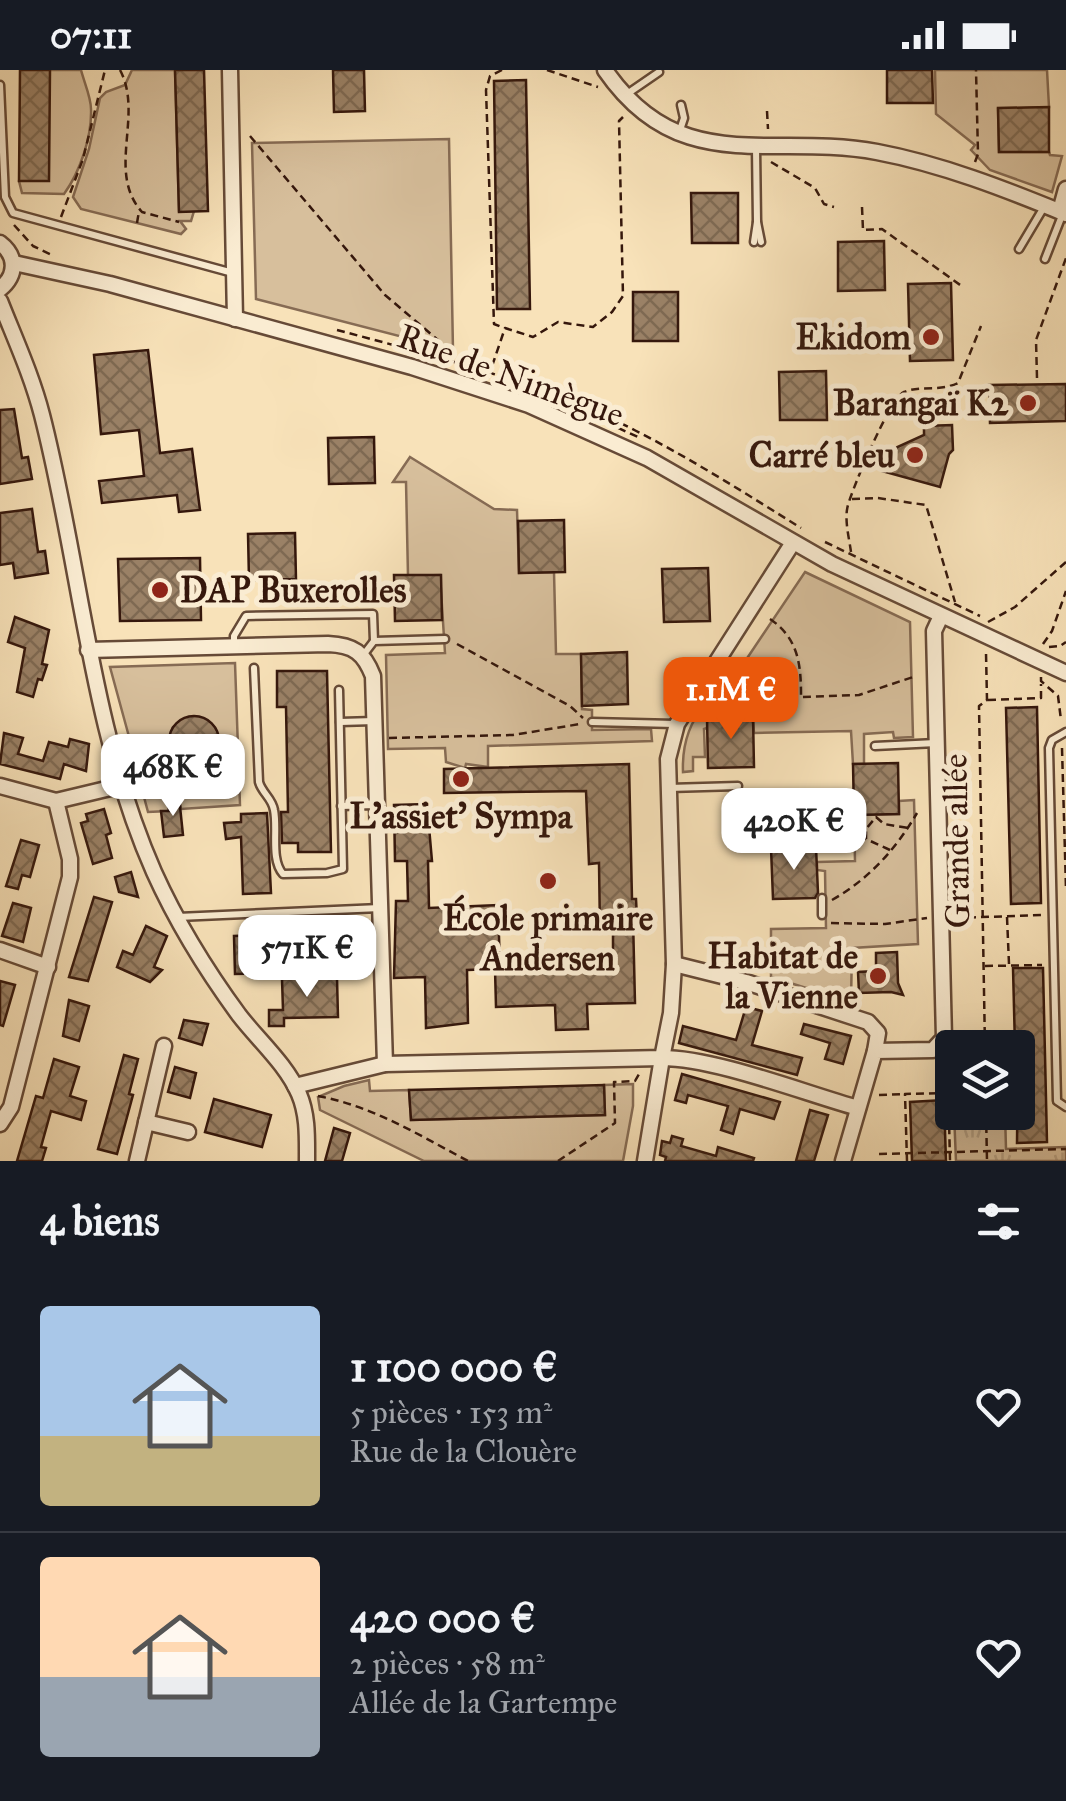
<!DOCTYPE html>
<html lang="fr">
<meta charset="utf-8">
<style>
:root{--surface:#171b24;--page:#242831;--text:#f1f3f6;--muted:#9ea1a6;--line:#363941;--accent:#ea580c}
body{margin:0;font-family:"IM FELL Great Primer",serif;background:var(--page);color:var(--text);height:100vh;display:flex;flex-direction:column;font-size:38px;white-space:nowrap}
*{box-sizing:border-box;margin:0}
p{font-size:32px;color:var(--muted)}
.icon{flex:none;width:55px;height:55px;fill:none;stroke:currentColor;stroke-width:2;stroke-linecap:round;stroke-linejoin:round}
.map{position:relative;height:1091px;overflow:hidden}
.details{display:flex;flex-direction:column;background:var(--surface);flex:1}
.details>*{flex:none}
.buttons{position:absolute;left:935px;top:960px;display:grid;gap:20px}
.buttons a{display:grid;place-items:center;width:100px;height:100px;border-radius:10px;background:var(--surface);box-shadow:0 10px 40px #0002;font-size:50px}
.price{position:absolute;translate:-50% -85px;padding:0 22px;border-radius:20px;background:#fff;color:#222;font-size:32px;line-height:65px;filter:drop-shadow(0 2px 5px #0008)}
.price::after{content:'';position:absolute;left:50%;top:60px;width:30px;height:22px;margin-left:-15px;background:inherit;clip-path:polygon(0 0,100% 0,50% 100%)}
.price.selected{background:var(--accent);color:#fff}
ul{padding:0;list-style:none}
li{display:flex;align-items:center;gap:30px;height:250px;padding:0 40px}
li+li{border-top:2px solid var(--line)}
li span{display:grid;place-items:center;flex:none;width:280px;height:200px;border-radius:10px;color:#555}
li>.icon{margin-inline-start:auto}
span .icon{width:120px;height:120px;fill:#fffc;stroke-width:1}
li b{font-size:42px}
h2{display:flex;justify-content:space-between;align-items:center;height:120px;padding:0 40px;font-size:42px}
.status{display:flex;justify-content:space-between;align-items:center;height:70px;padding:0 50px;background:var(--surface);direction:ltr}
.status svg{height:28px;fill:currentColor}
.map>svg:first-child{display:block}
.green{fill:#d7bf9c;stroke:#866b54;stroke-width:2.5}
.park{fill:url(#park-tufts);stroke:#866b54;stroke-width:2.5}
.building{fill:url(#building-cross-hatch);stroke:#35170c;stroke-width:2.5}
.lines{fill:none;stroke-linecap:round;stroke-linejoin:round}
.service-casing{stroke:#664a37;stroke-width:11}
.minor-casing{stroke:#664a37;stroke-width:19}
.path{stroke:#35170c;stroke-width:2.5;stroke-dasharray:8 5;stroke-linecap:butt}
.service{stroke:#faecd2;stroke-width:6}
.minor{stroke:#faecd2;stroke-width:14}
.poi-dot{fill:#8f2418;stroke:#faecd2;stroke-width:4}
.labels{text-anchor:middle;stroke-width:10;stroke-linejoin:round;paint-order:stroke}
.poi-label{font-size:35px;font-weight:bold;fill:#35170c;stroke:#faecd2;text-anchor:end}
.street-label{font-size:35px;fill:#35170c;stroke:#faecd2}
</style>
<div class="status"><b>07:11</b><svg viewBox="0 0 49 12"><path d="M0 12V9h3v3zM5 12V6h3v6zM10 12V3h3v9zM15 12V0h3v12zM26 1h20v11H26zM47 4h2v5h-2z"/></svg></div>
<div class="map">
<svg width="1066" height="1091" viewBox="0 0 1066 1091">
<defs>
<pattern id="park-tufts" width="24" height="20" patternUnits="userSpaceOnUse" patternTransform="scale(2.5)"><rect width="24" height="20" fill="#d7bf9c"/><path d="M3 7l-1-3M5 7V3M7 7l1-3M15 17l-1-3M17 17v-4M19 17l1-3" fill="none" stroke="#b9a385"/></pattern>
<pattern id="building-cross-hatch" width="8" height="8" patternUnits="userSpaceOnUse" patternTransform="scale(2.5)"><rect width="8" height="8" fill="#9a8166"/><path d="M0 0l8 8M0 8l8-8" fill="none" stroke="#7e6952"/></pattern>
</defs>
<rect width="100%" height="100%" fill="#f8e2b9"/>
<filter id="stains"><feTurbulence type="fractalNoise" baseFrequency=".002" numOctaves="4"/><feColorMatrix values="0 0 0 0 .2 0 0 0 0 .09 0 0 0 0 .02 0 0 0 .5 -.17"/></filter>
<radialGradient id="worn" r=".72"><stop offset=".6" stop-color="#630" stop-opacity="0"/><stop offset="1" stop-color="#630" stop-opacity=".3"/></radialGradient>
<g class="green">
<path d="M50 0H81C84 12 91 27 91 39 92 67 80 102 64 124L22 123 19 111Z"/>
<path d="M132 0H175L179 141H194L191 151H180L186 159 181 164 81 139 73 127 89 79 100 28 106 22 125 15Z"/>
<path d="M935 0H1047L1049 37 998 39 999 82H1049L1050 85 1062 86 1052 122 990 100 971 80 975 75 936 44Z"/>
<path d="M449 69 453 280 256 229 252 73Z"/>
<path d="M410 387 494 439 517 440 519 503 554 502 556 584H581L582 639 592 640V660L651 659 652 671 488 676V697L466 694 465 698 446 692 445 678 388 679 386 585 445 583 440 505 408 506 406 412H393Z"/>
<path d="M805 502 910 552 913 667 894 668 893 662 864 664V694H853L851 661 754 663 753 646 708 648 707 658 704 659 705 687H693V701L683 702C682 677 688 654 705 635L717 633Z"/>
<path d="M235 593 240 735 181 739 179 727 168 729 169 741 148 742 136 697 173 685 184 694 203 695 216 682 218 664 205 649 189 647 173 657 169 673 134 685 110 597Z"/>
<path d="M914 730 918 874 852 878 851 932 771 907V859L826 858 825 801 817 800V792L855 791 854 745 899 744V731Z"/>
<path d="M369 1010 370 1021 409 1020 411 1050 605 1045 604 1015 633 1014V1036L623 1091H424L320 1040 318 1027 344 1016Z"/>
</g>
<path class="park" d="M954 1043H1005L1006 1079 1066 1077V1091H956Z"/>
<g class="building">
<path d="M20 0H50L49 111H19Z"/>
<path d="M175 0H204L208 141 179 142Z"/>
<path d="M333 0H364L365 41 334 42Z"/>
<path d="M887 0H932L933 33H887Z"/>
<path d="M526 10 530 239H497L494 11Z"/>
<path d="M1049 37V82H999L998 38Z"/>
<path d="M691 123H738V173H692Z"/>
<path d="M884 171 885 220 838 221V172Z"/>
<path d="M951 213 953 290 910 291 908 214Z"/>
<rect x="633" y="222" width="45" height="49"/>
<path d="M148 280 160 383 192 379 200 440 179 442 177 425 102 433 99 411 144 406 139 360 101 364 94 285Z"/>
<path d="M826 301 827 350H780L779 302Z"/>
<path d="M1066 314V351L990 353 989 315Z"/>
<path d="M14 339 22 388 28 387 32 409 0 414V340Z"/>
<path d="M952 355 953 380 949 384 940 417 882 401V384L924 365V356Z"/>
<path d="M374 367 375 413 329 414 328 368Z"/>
<path d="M32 439 38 482 45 481 48 503 15 508 13 493 0 495V443Z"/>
<path d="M564 450 565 502 519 503 518 451Z"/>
<path d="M295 463 296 509 249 510 248 464Z"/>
<path d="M200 488 201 550 120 551 118 489Z"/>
<path d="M708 498 710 551 664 552 662 499Z"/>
<path d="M394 505H441L442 550 395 551Z"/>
<path d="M15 547 49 560 42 594 47 595 42 610 38 609 33 627 17 622 25 578 8 572Z"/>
<path d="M627 582 628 634 582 636 581 584Z"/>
<path d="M277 601H327L331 782H298V773H282L281 742H288L286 637H277Z"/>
<path d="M1037 637 1041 833 1011 834 1006 638Z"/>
<circle cx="194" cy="671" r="25"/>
<path d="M753 646 754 697 708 698 707 648Z"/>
<path d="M4 663 23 668 18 684 43 691 49 672 68 677 70 669 89 674 86 701 64 694 60 709 0 694Z"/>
<path d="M898 693 899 744 854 745 853 694Z"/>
<path d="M629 694 632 829H636L637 848H633L635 933 587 934 588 959 556 960 555 935 496 937 495 899 467 900 468 953 426 958 425 907 394 908 396 831H408L407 791H395L394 735 427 734 432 791H428L429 838 498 835 500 898 613 896V860L600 861 599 793 589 794 586 721 444 723V699Z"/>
<path d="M179 727 183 765 164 767 161 741H169L168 728Z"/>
<path d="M104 739 111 763 106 765 112 788 93 794 81 753 88 751 86 744Z"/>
<path d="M267 743 271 823 243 824 241 767 226 769 224 753 241 752V744Z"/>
<path d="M21 770 39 775 30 807 22 805 18 819 6 816Z"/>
<path d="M816 777 818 823 815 828 773 829 771 778Z"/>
<path d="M131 802 138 827 119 822 115 807Z"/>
<path d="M94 827 112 832 88 911 69 907Z"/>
<path d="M13 833 31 838 23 872 2 866Z"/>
<path d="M146 856 167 866 154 897 162 900 150 912 117 897 123 881 133 885Z"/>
<path d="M289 864 290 903 235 904 234 866Z"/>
<path d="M897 882 898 913 903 925 891 922 859 923 858 902 876 901V883Z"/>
<path d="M1013 898H1043L1047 1072 1017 1073 1018 978H1015Z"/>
<path d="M337 908 338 947 284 948V956H269V940H283L282 909Z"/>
<path d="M0 911 15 915 3 956 0 955Z"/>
<path d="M69 930 89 936 79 971 63 966Z"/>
<path d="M746 937 762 941 752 975 802 988 797 1005 679 973 683 956 736 970Z"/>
<path d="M184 950 208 954 202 975 179 968Z"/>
<path d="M804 954 851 966 843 994 825 989 830 973 801 964Z"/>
<path d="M124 985 138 989 129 1024 133 1025 117 1084 98 1079Z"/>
<path d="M54 989 79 997 70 1026 86 1031 81 1050 51 1041 41 1077 46 1078 42 1091H17L36 1026 43 1028Z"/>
<path d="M175 997 196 1003 190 1028 168 1022Z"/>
<path d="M682 1004 780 1032 774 1049 740 1039 733 1064 721 1060 728 1036 688 1025 686 1033 675 1030Z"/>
<path d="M604 1015 605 1045 411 1050 409 1020Z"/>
<path d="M214 1029 271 1045 262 1077 205 1062Z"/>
<path d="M944 1030 946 1091H912L910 1032Z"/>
<path d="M810 1040 828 1045 814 1091H796Z"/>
<path d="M334 1058 350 1063 342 1091H325Z"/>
<path d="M672 1066 683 1069 681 1076 716 1086 718 1077 754 1088 753 1091H665L666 1087 660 1085 662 1071 670 1073Z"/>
</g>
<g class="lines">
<g class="service-casing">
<g id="service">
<path d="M0 15 5 127 13 143 233 203"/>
<path d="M627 24 659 2"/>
<path d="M679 63 684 48 681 35"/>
<path d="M756 78 757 152 761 172"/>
<path d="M754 172 757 152"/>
<path d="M1019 179 1044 137"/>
<path d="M1045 189 1063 143"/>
<path d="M234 576V566L246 546 373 544 374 571"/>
<path d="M364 584 374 571 445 569"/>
<path d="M254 598 259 712C262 723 272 728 274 740 278 760 270 789 283 804L327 803 343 799 339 620"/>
<path d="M340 652 374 651"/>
<path d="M592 652 675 654"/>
<path d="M1066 662 1052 670 1049 678 1057 1031 1066 1037"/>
<path d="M875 676 936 673"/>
<path d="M669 718 738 716"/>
<path d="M341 736 375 735"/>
<path d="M822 828V845"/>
<path d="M178 847 380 838"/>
</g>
</g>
<g class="minor-casing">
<g id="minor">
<path d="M230 0 235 249"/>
<path d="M605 0C680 109 771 62 877 82 941 94 1005 119 1066 144"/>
<path d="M1060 141 1066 119"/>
<path d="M0 173C17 186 17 205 0 219"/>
<path d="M14 193 110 214 412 297 529 335 647 388 832 494 1066 603"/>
<path d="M0 231C15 269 32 306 42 345 81 497 90 657 154 802 177 853 206 900 239 945 259 971 286 994 299 1024 308 1045 307 1068 307 1091"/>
<path d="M88 580 328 574C354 575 364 583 373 606L385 994"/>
<path d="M0 716 56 731 123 715"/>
<path d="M0 880 48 897"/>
<path d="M674 894 746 912 868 952 878 963 875 981"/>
<path d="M295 1016 385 994 662 988 671 943 674 894 668 689 677 654 792 474"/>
<path d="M146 1052 188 1062"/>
<path d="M0 1054 11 1037 70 807V789L56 731"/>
<path d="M137 1091 164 976"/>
<path d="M645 1091 662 988C715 988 804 1023 858 1038"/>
<path d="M843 1091 875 981 933 980 944 968 934 561 941 546"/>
</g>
</g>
<g class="path">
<path d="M120 0C144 45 106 102 142 142L179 152"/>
<path d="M502 0 490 6 486 20 494 254 504 258"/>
<path d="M547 0 598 17"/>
<path d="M767 41 768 59"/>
<path d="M250 66 385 225 451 281 450 289"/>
<path d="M771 92 815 118 824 134 834 137"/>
<path d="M975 92 978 84 976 0"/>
<path d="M862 137 863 160 882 159 963 217"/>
<path d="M61 147 83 89 105 0"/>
<path d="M137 153 139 141"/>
<path d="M14 155 33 176 54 186"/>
<path d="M337 260C431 285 526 309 614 350 679 381 740 420 801 458"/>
<path d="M488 308 505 258 533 267 558 252 593 257 612 242 623 226 619 51 623 47"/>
<path d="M1037 308 1036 270 1066 188"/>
<path d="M559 331 638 367"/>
<path d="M852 429 878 428 926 435 955 532"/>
<path d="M825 472 980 546"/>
<path d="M851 482C849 467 844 449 848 435 853 417 890 328 904 322 921 315 940 322 958 313L981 256"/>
<path d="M770 549C798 568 801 594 801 625"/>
<path d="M988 552 1015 537 1066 492"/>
<path d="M457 574 570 636 583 648"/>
<path d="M1043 574 1052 561 1066 521"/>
<path d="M1049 577 1060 576 1066 572"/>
<path d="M1041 607V611L1058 626 1061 650"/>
<path d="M712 630 859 625 913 607"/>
<path d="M988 630 1041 628V614"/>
<path d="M389 668 513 665 580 654"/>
<path d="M1062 678 1066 819"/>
<path d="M890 780 866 769V759L876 747 884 754 908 758"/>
<path d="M832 830C869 809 896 779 917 743"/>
<path d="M1007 847 1009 894"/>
<path d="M955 848 1042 845"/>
<path d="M831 853 885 854 927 848"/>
<path d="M985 896 1042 895"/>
<path d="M985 978 979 636 987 630 986 583"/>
<path d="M943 992 948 1009 950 1091"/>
<path d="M879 1025 905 1024"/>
<path d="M318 1026C372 1036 419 1065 468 1091"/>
<path d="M986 1042 987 1091"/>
<path d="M879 1084 1066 1079"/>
<path d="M558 1091 615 1053 614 1012 635 1011 639 1004"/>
<path d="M907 1091 905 1024 947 1023"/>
</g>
<use href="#service" class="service"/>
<use href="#minor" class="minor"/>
</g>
<g class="poi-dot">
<circle cx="931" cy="267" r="10"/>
<circle cx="1028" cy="333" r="10"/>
<circle cx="915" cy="385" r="10"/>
<circle cx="160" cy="520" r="10"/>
<circle cx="461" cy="709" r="10"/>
<circle cx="548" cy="811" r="10"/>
<circle cx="878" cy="906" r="10"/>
</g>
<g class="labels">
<g class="poi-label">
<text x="911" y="279">Ekidom</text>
<text x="1008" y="345">Barangaï K2</text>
<text x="895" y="397">Carré bleu</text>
<text x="180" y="532" text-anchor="start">DAP Buxerolles</text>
<text x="461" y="758" text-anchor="middle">L'assiet' Sympa</text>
<text x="548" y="860" text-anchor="middle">École primaire<tspan x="548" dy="40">Andersen</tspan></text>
<text x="858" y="898">Habitat de<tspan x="858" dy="40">la Vienne</tspan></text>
</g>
<g class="street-label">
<text transform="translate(511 305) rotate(20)" y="12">Rue de Nimègue</text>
<text transform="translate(956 771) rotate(-91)" y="12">Grande allée</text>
</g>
</g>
<rect width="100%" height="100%" filter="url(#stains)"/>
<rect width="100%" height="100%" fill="url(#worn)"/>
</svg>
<div class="buttons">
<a><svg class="icon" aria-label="layers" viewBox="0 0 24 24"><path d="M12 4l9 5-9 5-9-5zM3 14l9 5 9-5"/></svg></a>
</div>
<b class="price selected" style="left:731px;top:672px">1.1M €</b>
<b class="price" style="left:173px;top:749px">468K €</b>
<b class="price" style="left:794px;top:803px">420K €</b>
<b class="price" style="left:307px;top:930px">571K €</b>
</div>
<section class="details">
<h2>4 biens<svg class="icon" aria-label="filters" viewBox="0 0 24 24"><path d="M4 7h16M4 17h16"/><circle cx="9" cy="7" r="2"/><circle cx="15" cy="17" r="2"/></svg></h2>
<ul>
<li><span style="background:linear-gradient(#a9c7e8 65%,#c2b280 0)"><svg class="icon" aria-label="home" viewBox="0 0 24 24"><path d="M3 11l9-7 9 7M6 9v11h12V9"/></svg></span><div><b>1 100 000 €</b><p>5 pièces · 153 m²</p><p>Rue de la Clouère</p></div><svg class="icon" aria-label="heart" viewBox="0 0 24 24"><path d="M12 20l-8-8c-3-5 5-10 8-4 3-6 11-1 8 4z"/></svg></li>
<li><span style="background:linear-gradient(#ffd9b3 60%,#9aa5b1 0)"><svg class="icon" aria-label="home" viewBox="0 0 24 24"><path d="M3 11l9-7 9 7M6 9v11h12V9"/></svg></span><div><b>420 000 €</b><p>2 pièces · 58 m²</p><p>Allée de la Gartempe</p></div><svg class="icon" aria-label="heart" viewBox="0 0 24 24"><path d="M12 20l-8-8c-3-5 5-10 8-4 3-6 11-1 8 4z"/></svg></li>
</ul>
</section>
